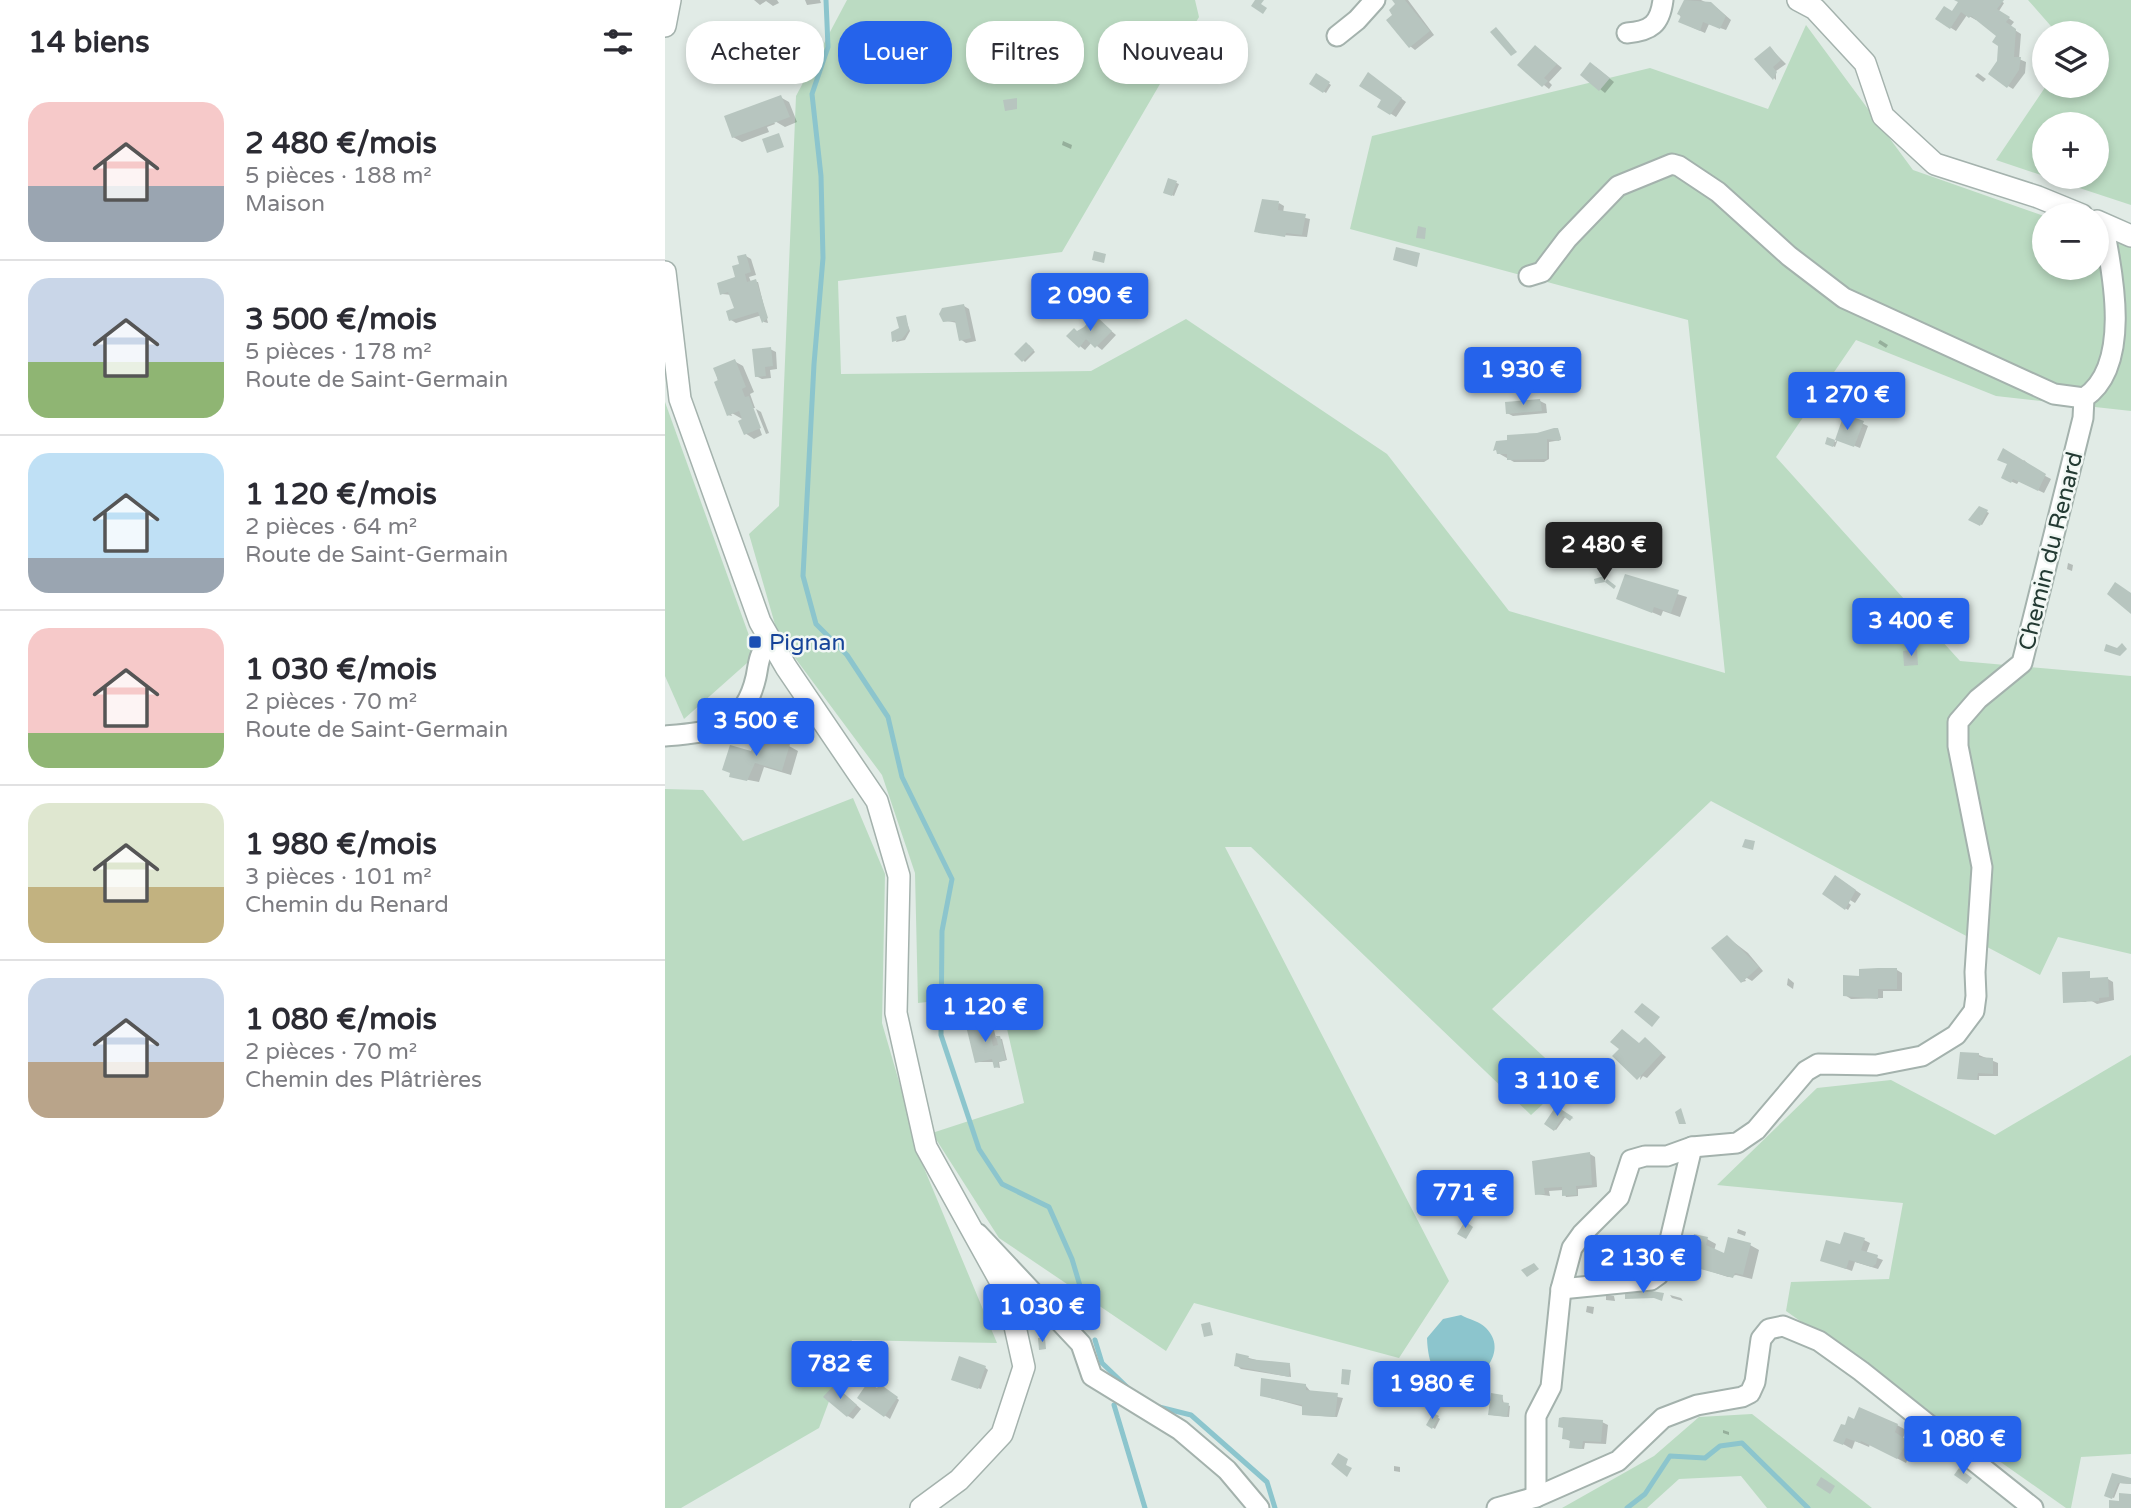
<!DOCTYPE html>
<html lang="fr">
<meta charset="utf-8">
<style>
:root{--surface:#fff;--page:#f2f2f3;--text:#2b2b33;--muted:#7c7c81;--line:#e1e1e2;--accent:#2563eb}
body{margin:0;font-family:"Varela Round",sans-serif;background:var(--page);color:var(--text);height:100vh;display:flex;flex-direction:column;font-size:26px;white-space:nowrap}
*{box-sizing:border-box;margin:0}
p{font-size:23px;color:var(--muted)}
.icon{flex:none;width:38px;height:38px;fill:none;stroke:currentColor;stroke-width:2;stroke-linecap:round;stroke-linejoin:round}
.map{position:relative;flex:1;overflow:hidden}
.sheet{display:flex;flex-direction:column;background:var(--surface);width:665px}
.sheet>*{flex:none}
.banner{position:absolute;left:21px;top:21px;width:665px;height:63px;display:flex;gap:14px}
.fabs{position:absolute;left:1367px;top:21px;display:grid;gap:14px}
.fabs a{display:grid;place-items:center;width:77px;height:77px;border-radius:50%;background:var(--surface);box-shadow:0 4px 10px #0003;font-size:35px}
.price{position:absolute;translate:-50% -60px;padding:0 16px;border-radius:7px;background:var(--accent);color:#fff;font-size:23px;line-height:46px;filter:drop-shadow(0 2px 4px #0008)}
.price::after{content:'';position:absolute;left:50%;top:42px;width:21px;height:16px;margin-left:-10px;background:inherit;clip-path:polygon(0 0,100% 0,50% 100%)}
.price.on{background:#222;color:#fff}
ul{padding:0;list-style:none}
li{display:flex;align-items:center;gap:21px;height:175px;padding:0 28px}
li+li{border-top:2px solid var(--line)}
li span{display:grid;place-items:center;flex:none;width:196px;height:140px;border-radius:21px;color:#555}
li>.icon{margin-inline-start:auto}
span .icon{width:84px;height:84px;fill:#fffc;stroke-width:1}
li b{font-size:30px}
h2{display:flex;justify-content:space-between;align-items:center;height:84px;padding:0 28px;font-size:30px}
.tag{padding:0 24px;border-radius:28px;background:var(--surface);box-shadow:0 4px 10px #0003;font-size:24px;line-height:63px}
.tag.on{background:var(--accent);color:#fff}
main{display:flex;flex:1;min-height:0}
.map>svg:first-child{display:block}
.green{fill:#bbdbc2}
.water{fill:#8cc5cd}
.shadow{fill:#0003}
.lines{fill:none;stroke-linecap:round;stroke-linejoin:round}
.stream{stroke:#8cc5cd;stroke-width:5}
.building{fill:#b7c5bf}
.minor-casing{stroke:#a4b2ad;stroke-width:23}
.tertiary-casing{stroke:#a4b2ad;stroke-width:24}
.minor{stroke:#fff;stroke-width:19}
.tertiary{stroke:#fff;stroke-width:21}
.transit-dot{fill:#1a4fb4;stroke:#f1f7f4;stroke-width:2.5}
.labels{text-anchor:middle;stroke-width:5;stroke-linejoin:round;paint-order:stroke}
.street-label{font-size:23px;fill:#233a33;stroke:#f1f7f4}
.transit-label{font-size:23px;fill:#164399;stroke:#f1f7f4;text-anchor:start}
</style>
<main>
<section class="sheet">
<h2>14 biens<svg class="icon" aria-label="filters" viewBox="0 0 24 24"><path d="M4 7h16M4 17h16"/><circle cx="9" cy="7" r="2"/><circle cx="15" cy="17" r="2"/></svg></h2>
<ul>
<li><span style="background:linear-gradient(#f6c9c9 60%,#9aa5b1 0)"><svg class="icon" aria-label="home" viewBox="0 0 24 24"><path d="M3 11l9-7 9 7M6 9v11h12V9"/></svg></span><div><b>2 480 €/mois</b><p>5 pièces · 188 m²</p><p>Maison</p></div></li>
<li><span style="background:linear-gradient(#c9d6e8 60%,#8fb573 0)"><svg class="icon" aria-label="home" viewBox="0 0 24 24"><path d="M3 11l9-7 9 7M6 9v11h12V9"/></svg></span><div><b>3 500 €/mois</b><p>5 pièces · 178 m²</p><p>Route de Saint-Germain</p></div></li>
<li><span style="background:linear-gradient(#bfe0f5 75%,#9aa5b1 0)"><svg class="icon" aria-label="home" viewBox="0 0 24 24"><path d="M3 11l9-7 9 7M6 9v11h12V9"/></svg></span><div><b>1 120 €/mois</b><p>2 pièces · 64 m²</p><p>Route de Saint-Germain</p></div></li>
<li><span style="background:linear-gradient(#f6c9c9 75%,#8fb573 0)"><svg class="icon" aria-label="home" viewBox="0 0 24 24"><path d="M3 11l9-7 9 7M6 9v11h12V9"/></svg></span><div><b>1 030 €/mois</b><p>2 pièces · 70 m²</p><p>Route de Saint-Germain</p></div></li>
<li><span style="background:linear-gradient(#dfe7d0 60%,#c2b280 0)"><svg class="icon" aria-label="home" viewBox="0 0 24 24"><path d="M3 11l9-7 9 7M6 9v11h12V9"/></svg></span><div><b>1 980 €/mois</b><p>3 pièces · 101 m²</p><p>Chemin du Renard</p></div></li>
<li><span style="background:linear-gradient(#c9d6e8 60%,#b9a48a 0)"><svg class="icon" aria-label="home" viewBox="0 0 24 24"><path d="M3 11l9-7 9 7M6 9v11h12V9"/></svg></span><div><b>1 080 €/mois</b><p>2 pièces · 70 m²</p><p>Chemin des Plâtrières</p></div></li>
</ul>
</section>
<div class="map">
<svg width="1466" height="1508" viewBox="0 0 1466 1508">
<rect width="100%" height="100%" fill="#e1ebe6"/>
<g class="green">
<path d="M182 0H530L534 17 397 252 173 281 176 374 426 371 521 319 722 454 844 611 1060 673 1023 320 685 229 707 136 985 68 1103 109 1141 25 1248 170 1379 216V268H1432V234L1466 246V411L1331 396 1191 340 1111 457 1295 661 1466 676V954L1393 937 1375 975 1046 801 827 1009 904 1080 866 1115 586 847H560L784 1281 734 1358 529 1303 501 1351 334 1238 267 1133 359 1103 334 994 253 1003 250 873 217 775 113 635 84 534 114 506 131 96Z"/>
<path d="M1363 0H1466V205L1381 177H1432V124H1379V176L1331 160 1381 86H1432V33H1392Z"/>
<path d="M0 402 91 655 19 719 0 676Z"/>
<path d="M0 789 38 790 78 841 188 798 220 874 217 1023 259 1168 332 1343 187 1340 154 1428 16 1508H0Z"/>
<path d="M1466 1055V1454L1416 1457 1406 1508H1401L1121 1311 1126 1282 1224 1279 1238 1203 1052 1185 1152 1088 1226 1080 1330 1135Z"/>
<path d="M1087 1414 1207 1508H1102L1076 1476 1014 1479 982 1508H897L989 1456 1034 1417Z"/>
</g>
<path class="water" d="M796 1315C803 1319 816 1322 821 1328 844 1352 816 1378 795 1390 770 1381 763 1365 762 1338L778 1319Z"/>
<g class="shadow">
<path d="M89 0H112L114 3 108 6 101 1 95 5Z"/>
<path d="M140 0H155L156 3 142 5Z"/>
<path d="M729 0H743L769 35 750 50 745 46 737 10Z"/>
<path d="M1020 0H1036L1052 8 1066 20 1061 30 1044 24 1040 33 1020 24 1014 14Z"/>
<path d="M1293 0H1334L1339 3 1334 11 1349 22 1345 27 1356 34 1354 59 1361 62 1360 73 1348 89 1343 86 1333 62 1334 36 1312 18 1311 20 1302 15 1291 31 1272 19 1287 13 1295 2Z"/>
<path d="M70 28 80 41 89 42 93 49 67 62 61 59Z"/>
<path d="M154 40V59L144 65 135 50Z"/>
<path d="M871 47 897 68 884 82 887 85 884 89 854 65Z"/>
<path d="M1105 48 1121 64 1111 71V80L1105 74Z"/>
<path d="M931 67 949 82 940 93 935 89Z"/>
<path d="M1313 73 1321 79 1318 82 1310 76Z"/>
<path d="M652 75 666 85 661 93 646 83Z"/>
<path d="M709 78 741 102 731 117 714 106 718 100Z"/>
<path d="M115 97 124 102 132 122 120 127 108 120 110 124 102 127 104 132 77 142 68 137Z"/>
<path d="M398 141 407 145 406 149 397 145Z"/>
<path d="M504 180 514 184 509 196 500 192Z"/>
<path d="M614 203 619 206 618 213 645 219 642 237 593 233Z"/>
<path d="M81 256 86 259 91 275 84 277 86 282H93L103 323 99 322 97 315 71 323 66 320 74 309 67 295 57 294 73 278Z"/>
<path d="M299 306 304 309 311 341 301 343 295 339 292 323 278 320Z"/>
<path d="M240 317 245 331 240 340 231 342Z"/>
<path d="M430 317 451 335 437 350 427 342 420 350 415 346V334Z"/>
<path d="M1215 340 1223 345 1221 348 1213 343Z"/>
<path d="M364 345 370 352 360 362 358 360Z"/>
<path d="M105 349 111 352 112 369 105 370 106 378 97 379 91 376Z"/>
<path d="M69 361 78 366 89 392 85 394 90 408H87L97 435 89 439 80 433 79 420 65 412 67 416 63 415 57 397 50 369Z"/>
<path d="M875 401 881 404 882 413 848 416 842 413Z"/>
<path d="M91 409 96 412 104 433 101 434Z"/>
<path d="M1180 416 1203 426 1195 448 1173 439 1170 447 1162 443 1164 439 1171 442Z"/>
<path d="M893 430 896 440 884 442V459L879 462H849L833 453Z"/>
<path d="M1359 460 1362 463 1361 466 1386 479 1379 493 1354 481 1352 484 1343 480Z"/>
<path d="M1314 508 1324 513 1317 525 1306 520Z"/>
<path d="M1403 563 1408 565 1407 571 1402 569Z"/>
<path d="M976 583 1022 597 1015 617 998 611 996 616 953 598Z"/>
<path d="M124 746 133 751 126 775 99 767 94 782 68 777 67 774 88 753Z"/>
<path d="M1176 880 1196 894 1190 903 1180 897 1179 899 1186 905 1183 910 1159 893Z"/>
<path d="M1062 937 1083 953 1098 971 1087 981 1077 975 1081 981 1077 982Z"/>
<path d="M1232 970 1237 973V991H1218V998L1186 999 1180 995 1196 977Z"/>
<path d="M1123 978 1129 983 1128 989 1122 985Z"/>
<path d="M1443 979 1448 982 1449 1000 1432 1004 1418 996 1417 999 1422 1002H1399L1425 980Z"/>
<path d="M322 1023 328 1026 331 1038 337 1039 342 1060 334 1062 335 1068 331 1067 330 1062H311Z"/>
<path d="M980 1039 1001 1057 982 1078 978 1076 975 1080Z"/>
<path d="M1314 1055 1333 1063V1076H1314V1080L1296 1079Z"/>
<path d="M891 1108 909 1119 901 1116 891 1130 881 1124Z"/>
<path d="M925 1154 930 1157 932 1187 913 1189V1196L901 1197 898 1190 884 1191 885 1196 871 1194Z"/>
<path d="M1073 1229 1081 1232 1080 1236 1072 1233Z"/>
<path d="M1042 1239 1051 1244 1049 1251 1061 1256 1085 1245 1094 1250 1087 1279 1071 1275 1063 1277 1023 1264Z"/>
<path d="M1199 1240 1205 1243 1201 1254 1218 1260 1213 1269 1190 1262 1187 1271 1157 1260 1177 1246Z"/>
<path d="M941 1295 949 1296 950 1301 941 1300Z"/>
<path d="M1005 1295 1016 1298 1018 1301 1007 1298Z"/>
<path d="M922 1306 929 1307 928 1314 921 1312Z"/>
<path d="M573 1355 610 1365H625L626 1377 576 1369 571 1365Z"/>
<path d="M318 1366 323 1370 316 1389 290 1380Z"/>
<path d="M641 1386 646 1392 678 1398 672 1417 640 1415 639 1407 599 1396Z"/>
<path d="M175 1390 196 1409 188 1419 183 1416Z"/>
<path d="M227 1394 234 1400 225 1419 195 1398Z"/>
<path d="M837 1396 839 1404 845 1406 844 1417 827 1415Z"/>
<path d="M769 1415 775 1419 770 1429 764 1425Z"/>
<path d="M937 1422 943 1425 941 1444 920 1443 919 1449 908 1448 907 1442 899 1438Z"/>
<path d="M1232 1425 1241 1430 1238 1438 1249 1444 1241 1463 1205 1444 1204 1447 1190 1441 1187 1449 1171 1440 1181 1427Z"/>
<path d="M1058 1430 1064 1432V1435L1058 1433Z"/>
<path d="M729 1466 735 1467V1472L729 1471Z"/>
<path d="M1448 1475 1466 1479V1484L1455 1483 1449 1498 1441 1495Z"/>
</g>
<g class="lines">
<g class="stream">
<path d="M161 0 163 47 147 94 156 176 158 258 149 364 138 576 151 624 182 655 223 717 237 777 287 879 277 931 276 1035 314 1149 337 1184 384 1207 407 1259 421 1306"/>
<path d="M430 1340 437 1363 462 1387"/>
<path d="M449 1405 480 1508"/>
<path d="M490 1406 526 1415 602 1482 610 1508"/>
<path d="M962 1508 980 1494 1005 1456 1040 1458 1055 1446 1077 1443 1143 1508"/>
</g>
</g>
<g class="building">
<path d="M590 0H599L596 4 602 8 598 14 586 6Z"/>
<path d="M727 0H740L765 31 744 48 721 20 727 15 724 10 730 4Z"/>
<path d="M1019 0 1046 2 1061 16 1055 29 1038 22 1035 31 1013 22 1016 16 1012 14Z"/>
<path d="M1289 0H1339L1332 9 1345 17 1341 22 1351 29 1349 57H1356L1354 70 1342 88 1323 74 1332 61 1333 46 1327 42 1331 36 1306 16 1304 18 1296 12 1285 29 1270 19 1279 6 1287 11 1293 2Z"/>
<path d="M70 27 77 40 84 37 88 46 60 60 52 44 55 42 52 36Z"/>
<path d="M831 27 852 52 846 56 825 32Z"/>
<path d="M154 38 152 58 140 65 132 49Z"/>
<path d="M870 45 892 64 879 78 883 81 877 87 852 65Z"/>
<path d="M1105 46 1116 60 1108 67 1112 72 1108 80 1089 59Z"/>
<path d="M925 62 945 78 934 91 915 75Z"/>
<path d="M703 72 737 98 725 115 712 107 716 100 694 86Z"/>
<path d="M651 73 665 82 658 93 644 84Z"/>
<path d="M116 95 125 117 67 138 59 116Z"/>
<path d="M352 98V109L340 111 338 100Z"/>
<path d="M114 133 119 147 102 153 97 139Z"/>
<path d="M503 178 512 181 507 196 498 193Z"/>
<path d="M597 199 614 201 613 210 641 214 637 235 621 233 620 237 589 232Z"/>
<path d="M753 226 761 228 760 239 751 238Z"/>
<path d="M731 247 755 253 752 267 728 260Z"/>
<path d="M429 251 441 254 439 263 427 260Z"/>
<path d="M81 254 86 272 80 274 82 282 91 279 103 318 97 323 93 312 64 321 61 311 69 308 63 292 55 295 52 283 70 277 67 266 74 264 72 256Z"/>
<path d="M299 304 306 338 294 341 290 321 278 322 274 314 277 308Z"/>
<path d="M241 315 244 330 237 339 227 342 226 332 234 328 231 317Z"/>
<path d="M430 315 447 331 430 348 421 339 414 348 401 336 409 328 412 331 419 327Z"/>
<path d="M361 342 369 350 357 362 349 354Z"/>
<path d="M106 347 108 366 100 367 101 376 90 377 87 349Z"/>
<path d="M70 359 81 387 77 389 80 397 84 396 96 428 79 435 73 421 77 419 74 411 62 416 49 382 53 380 48 368Z"/>
<path d="M1217 394 1228 401 1222 409 1211 402Z"/>
<path d="M875 399 877 411 841 414 840 402Z"/>
<path d="M1179 414 1199 421 1189 447 1170 440 1168 447 1160 444 1162 437 1170 440Z"/>
<path d="M889 428H893L896 438 894 441 882 439V459L842 460V454H832L831 450 828 451 831 441 842 440V435L872 433Z"/>
<path d="M1338 448 1381 474 1373 491 1348 479 1346 483 1336 478 1342 464 1332 460Z"/>
<path d="M1314 506 1323 510 1315 526 1303 520Z"/>
<path d="M960 574 1014 590 1006 613 989 607 987 613 951 599Z"/>
<path d="M939 576 940 582 942 579 951 586 949 589 940 582 930 584 929 579Z"/>
<path d="M1450 582 1466 593V614L1442 594Z"/>
<path d="M1457 643 1462 649 1455 656 1439 651 1441 644 1452 648Z"/>
<path d="M1252 649 1253 665 1239 666 1238 651Z"/>
<path d="M98 736 125 744 117 771 90 763 82 781 64 777 65 773 57 770 65 745 86 751 90 741 95 743Z"/>
<path d="M1080 839 1090 841 1088 850 1077 847Z"/>
<path d="M1170 875 1191 890 1180 910 1157 894Z"/>
<path d="M1062 935 1094 967 1076 983 1046 948Z"/>
<path d="M1213 968H1232V989H1213V999L1178 996V975L1194 976V969Z"/>
<path d="M1425 971V978L1443 977 1444 997 1434 998V1001L1398 1003 1397 972Z"/>
<path d="M977 1003 995 1017 987 1027 969 1012Z"/>
<path d="M323 1021 328 1046 333 1045 331 1036H335L341 1060 333 1062 334 1067 329 1068 327 1059 310 1063 301 1026Z"/>
<path d="M957 1029 974 1043 980 1037 997 1053 972 1080 947 1056 954 1049 945 1042Z"/>
<path d="M1295 1052 1314 1053V1057L1328 1058V1074L1313 1073 1312 1080 1292 1079Z"/>
<path d="M891 1106 908 1117 905 1121 898 1116 889 1131 879 1124Z"/>
<path d="M1016 1108 1021 1124H1014L1010 1112Z"/>
<path d="M925 1152 927 1185 911 1186 912 1195 897 1196V1187L879 1188 880 1194 870 1195 867 1161Z"/>
<path d="M800 1221 808 1227 801 1239 792 1234Z"/>
<path d="M1179 1232 1200 1238 1196 1250 1213 1255 1211 1264 1207 1267 1184 1260 1181 1269 1155 1261 1161 1240 1175 1244Z"/>
<path d="M1029 1234 1043 1237 1041 1245 1059 1253 1063 1237 1086 1243 1078 1275 1070 1273 1068 1278 1021 1265Z"/>
<path d="M869 1263 874 1269 862 1277 856 1270Z"/>
<path d="M975 1289 999 1293 997 1301 989 1298 960 1299V1291Z"/>
<path d="M545 1322 548 1335 539 1337 536 1324Z"/>
<path d="M373 1338H380L381 1349 374 1350Z"/>
<path d="M571 1353 584 1356 583 1359 625 1363 624 1377 569 1366Z"/>
<path d="M294 1356 321 1366 313 1389 286 1380Z"/>
<path d="M677 1369 686 1370 684 1385 676 1384Z"/>
<path d="M596 1378 641 1384V1390L673 1393 670 1417 637 1415V1405L595 1396Z"/>
<path d="M203 1382 212 1388 215 1384 233 1397 219 1417 192 1398Z"/>
<path d="M169 1385 192 1405 182 1417 158 1397Z"/>
<path d="M826 1393 838 1395 837 1402 844 1403 842 1417 823 1415Z"/>
<path d="M1194 1407 1233 1424 1230 1432 1243 1441 1232 1459 1196 1441 1195 1443 1181 1438 1178 1445 1168 1441 1176 1424 1180 1425 1183 1416 1189 1419Z"/>
<path d="M768 1413 774 1416 767 1429 761 1425Z"/>
<path d="M898 1417 938 1420 936 1442 918 1441 917 1449 904 1448 905 1440 897 1439 898 1428 893 1427 894 1418Z"/>
<path d="M673 1453 683 1459 681 1465 687 1468 682 1477 666 1464Z"/>
<path d="M1294 1468 1307 1478 1302 1484 1289 1475Z"/>
<path d="M1447 1473 1466 1478V1484L1453 1483 1447 1499 1439 1496Z"/>
<path d="M1156 1477 1170 1486 1165 1494 1151 1485Z"/>
<path d="M1454 1493 1466 1494V1508H1444V1500L1454 1501Z"/>
</g>
<g class="lines">
<g class="minor-casing">
<g id="minor">
<path d="M962 33C986 31 995 24 998 0"/>
<path d="M672 36 692 20 710 0"/>
<path d="M864 276 877 272 902 239 953 186 1007 164 1014 166 1053 192 1124 256 1179 298 1389 394 1419 398"/>
<path d="M0 736C46 732 79 730 91 677 94 663 93 652 106 644"/>
<path d="M313 1234 416 1344 427 1376 515 1430 562 1470 594 1508"/>
<path d="M896 1289 986 1280 993 1275 999 1265 1027 1147"/>
<path d="M871 1497V1416L886 1387 896 1289 907 1248 917 1234 954 1197 966 1160 980 1156H1002L1027 1147 1072 1143 1091 1130 1141 1071 1153 1064 1211 1065 1257 1056 1291 1035 1309 1011 1311 996 1310 972 1317 867 1293 746V722L1313 699 1357 663 1418 418 1419 398C1466 367 1449 277 1438 224"/>
<path d="M832 1508 871 1497 953 1461 998 1418 1032 1405 1077 1397 1085 1393 1090 1382 1096 1339 1104 1329 1118 1326 1154 1341 1196 1371 1368 1508"/>
</g>
</g>
<g class="tertiary-casing">
<g id="tertiary">
<path d="M1133 0 1150 9 1200 63 1218 116 1270 164 1373 197 1417 215"/>
<path d="M0 26 5 0"/>
<path d="M1432 221 1466 236"/>
<path d="M0 272 15 399 95 622 121 667 212 801 234 876 231 1013 261 1147 343 1295 359 1367 337 1434 294 1480 256 1508"/>
</g>
</g>
<use href="#minor" class="minor"/>
<use href="#tertiary" class="tertiary"/>
</g>
<rect class="transit-dot" x="83" y="635" width="14" height="14" rx="3.5"/>
<g class="labels">
<g class="street-label">
<text transform="translate(1385 551) rotate(-76)" y="8">Chemin du Renard</text>
</g>
<g class="transit-label">
<text x="104" y="650">Pignan</text>
</g>
</g>
</svg>
<div class="fabs">
<a><svg class="icon" aria-label="layers" viewBox="0 0 24 24"><path d="M12 4l9 5-9 5-9-5zM3 14l9 5 9-5"/></svg></a>
<a>+</a>
<a>−</a>
</div>
<b class="price" style="left:425px;top:333px">2 090 €</b>
<b class="price" style="left:858px;top:407px">1 930 €</b>
<b class="price" style="left:1182px;top:432px">1 270 €</b>
<b class="price on" style="left:939px;top:582px">2 480 €</b>
<b class="price" style="left:1246px;top:658px">3 400 €</b>
<b class="price" style="left:91px;top:758px">3 500 €</b>
<b class="price" style="left:320px;top:1044px">1 120 €</b>
<b class="price" style="left:892px;top:1118px">3 110 €</b>
<b class="price" style="left:800px;top:1230px">771 €</b>
<b class="price" style="left:978px;top:1295px">2 130 €</b>
<b class="price" style="left:377px;top:1344px">1 030 €</b>
<b class="price" style="left:175px;top:1401px">782 €</b>
<b class="price" style="left:767px;top:1421px">1 980 €</b>
<b class="price" style="left:1298px;top:1476px">1 080 €</b>
<div class="banner">
<a class="tag">Acheter</a>
<a class="tag on">Louer</a>
<a class="tag">Filtres</a>
<a class="tag">Nouveau</a>
</div>
</div>
</main>
